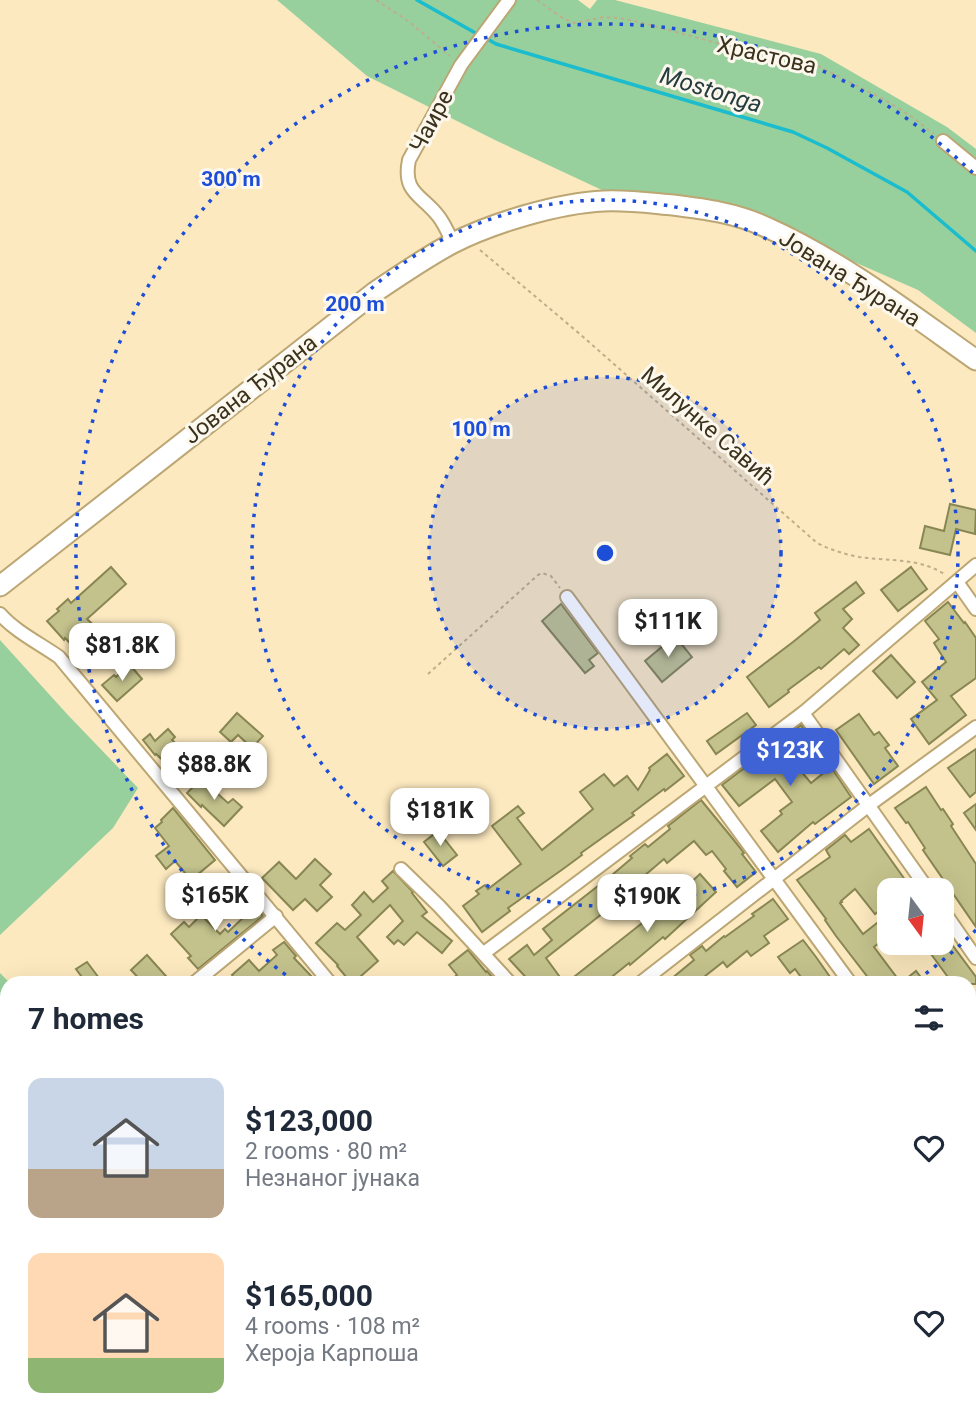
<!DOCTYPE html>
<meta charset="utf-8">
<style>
:root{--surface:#fff;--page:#f6f6f7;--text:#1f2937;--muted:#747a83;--accent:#3f63d5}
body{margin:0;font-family:Roboto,sans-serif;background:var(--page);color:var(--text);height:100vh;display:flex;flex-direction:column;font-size:26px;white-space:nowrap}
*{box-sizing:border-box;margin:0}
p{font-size:23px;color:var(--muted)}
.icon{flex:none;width:38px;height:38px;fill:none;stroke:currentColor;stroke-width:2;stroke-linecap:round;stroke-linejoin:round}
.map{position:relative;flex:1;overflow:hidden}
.panel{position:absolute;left:0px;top:976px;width:976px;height:450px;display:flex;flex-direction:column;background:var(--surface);border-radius:21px 21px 0 0;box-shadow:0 7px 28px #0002}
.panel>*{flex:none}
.needle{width:46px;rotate:165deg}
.tools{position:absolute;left:877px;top:878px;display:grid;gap:14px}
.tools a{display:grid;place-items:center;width:77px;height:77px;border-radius:14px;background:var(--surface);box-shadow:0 7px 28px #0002;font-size:35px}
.price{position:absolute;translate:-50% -60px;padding:0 16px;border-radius:14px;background:#fff;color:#222;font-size:23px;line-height:46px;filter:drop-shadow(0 2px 4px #0008)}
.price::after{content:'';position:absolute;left:50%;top:42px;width:21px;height:16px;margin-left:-10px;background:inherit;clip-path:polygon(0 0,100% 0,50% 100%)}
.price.current{background:var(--accent);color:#fff}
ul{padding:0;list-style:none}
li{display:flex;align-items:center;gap:21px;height:175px;padding:0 28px}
li span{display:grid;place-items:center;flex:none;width:196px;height:140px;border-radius:14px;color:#555}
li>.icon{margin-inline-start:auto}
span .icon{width:84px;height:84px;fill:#fffc;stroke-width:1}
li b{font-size:30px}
h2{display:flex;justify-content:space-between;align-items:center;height:84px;padding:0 28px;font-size:30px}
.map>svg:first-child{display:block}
.green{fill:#97d09d}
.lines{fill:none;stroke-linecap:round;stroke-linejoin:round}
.stream{stroke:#1abccd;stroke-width:3.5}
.building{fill:#c3c28c;stroke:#888652;stroke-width:2}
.street-casing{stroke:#bca673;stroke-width:16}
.primary-casing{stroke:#bca673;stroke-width:23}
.path{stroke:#beae8b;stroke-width:2;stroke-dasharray:3.5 3.5;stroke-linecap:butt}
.street{stroke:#fff;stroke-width:12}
.primary{stroke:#fff;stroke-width:19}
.ring{fill:none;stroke:#1d4ed8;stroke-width:3.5;stroke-dasharray:3.5 7}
.labels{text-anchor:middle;stroke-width:6;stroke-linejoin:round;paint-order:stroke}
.street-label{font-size:23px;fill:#3b321d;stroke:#fcf8ed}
.water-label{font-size:24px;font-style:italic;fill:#253d40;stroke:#fcf8ed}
.centre{fill:#1d4ed8;stroke:#fcf8ed;stroke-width:3.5}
.ring-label{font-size:21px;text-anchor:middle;font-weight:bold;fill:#1d4ed8;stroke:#fcf8ed;stroke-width:6;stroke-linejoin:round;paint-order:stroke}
</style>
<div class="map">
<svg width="976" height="1426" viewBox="0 0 976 1426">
<rect width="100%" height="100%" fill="#fce9bf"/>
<g class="green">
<path d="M277 0H578L590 9 597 0H615L821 54 947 127 976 149V333L918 290 811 243 619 198 497 141 367 76Z"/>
<path d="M0 640 67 714 138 788 113 828 0 935Z"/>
<path d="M0 973 10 983 7 984V1419H360L366 1426H0Z"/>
<path d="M801 1419H873L866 1426H796L795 1425Z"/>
</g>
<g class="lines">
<g class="stream">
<path d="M417 0 479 35"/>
<path d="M486 38 496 44 793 132 827 148 907 192 976 251"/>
</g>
</g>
<g class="building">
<path d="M950 504 976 510 975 534 956 529 950 555 920 548 925 526 944 531Z"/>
<path d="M111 567 126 584 87 619 100 631 94 636 98 640 82 655 65 638 64 640 47 621 59 611 57 609 68 599 71 603Z"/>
<path d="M911 567 927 589 898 611 881 590Z"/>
<path d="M856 582 864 593 843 609 852 619 843 628 859 645 849 654 844 649 821 669 819 667 788 690 789 692 769 707 747 677 793 642 820 620 815 613Z"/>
<path d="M948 602 964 623 965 622 976 638V678L951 696 966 715 929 744 911 719 937 700 922 682 946 662 934 643 939 639 925 621Z"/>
<path d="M561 604 598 653 589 660 594 666 585 673 542 621Z"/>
<path d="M675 636 692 657 662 682 645 661Z"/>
<path d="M891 655 915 682 897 698 873 671Z"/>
<path d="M130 665 142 679 117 701 102 685 114 675 116 677Z"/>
<path d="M237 713 263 736 252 748 238 735 231 742 220 732Z"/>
<path d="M747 713 756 725 716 754 707 741Z"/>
<path d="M859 714 874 735 879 732 889 745 885 748 898 766 874 784 836 730Z"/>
<path d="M801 725 816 746 794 763 811 783 831 767 851 797 815 824 813 822 778 852 761 831 782 814 780 811 792 802 775 779 739 806 722 785Z"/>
<path d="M168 729 175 737 172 740 194 761 180 776 156 754 155 755 143 740 150 734 155 741Z"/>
<path d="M976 749V792L970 797 948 768Z"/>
<path d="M667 754 684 776 665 791 664 789 632 813 634 815 581 853 582 855 563 869 508 908 510 911 482 932 463 906 479 894 476 891 485 885 488 889 521 864 492 826 518 806 524 813 517 818 542 850 593 809 580 792 604 774 614 786 627 776 638 790 650 770 649 768Z"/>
<path d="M201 779 228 803 233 799 242 807 224 826 202 805 201 807 187 793Z"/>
<path d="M926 787 941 810 943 809 953 824 951 826 976 864V927L923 850 925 848 908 822 906 823 895 808Z"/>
<path d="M701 800 733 839 744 853 742 854 756 872 737 887 724 871 726 869 712 851 706 855 694 841 667 863 664 859 644 876 646 878 631 891 546 958 565 984H532L509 959 527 945 534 955 552 940 543 929 612 875 632 858 630 856 645 844 648 847 670 829 668 826Z"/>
<path d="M976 804V830L964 813Z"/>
<path d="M173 808 215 860 191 880 175 861 166 869 156 856 169 846 155 828 162 822 161 820Z"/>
<path d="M869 829 913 891H889V903L875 914 855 889 841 901 842 902 840 903 863 934 882 919 889 927V935L874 947 901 983 916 971 926 984H873L836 936 825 920 826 919 797 880 830 857 826 850 845 835 851 842Z"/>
<path d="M438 831 457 855 443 866 424 842Z"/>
<path d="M315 859 331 874 320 885 332 897 317 911 305 899 293 910 262 878 279 862 296 879Z"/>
<path d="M393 871 413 892 412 893 427 912 422 916 452 941 442 953 417 932 404 945 398 940 394 944 387 937 403 921 390 905 357 937 378 961 352 984 337 966 338 965 316 943 337 923 345 930 361 915 352 905 364 892 373 902 388 888 382 881Z"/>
<path d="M700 874 716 892 665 939 663 937 630 965 629 963 603 984H565L646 920 648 922Z"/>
<path d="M240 889 263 916 198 969 188 958 191 956 171 934 184 922 189 927 201 915 220 934 225 929 228 932 245 916 230 898Z"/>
<path d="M773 899 788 919 764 936 769 943 751 956 747 951 727 967 723 962 695 984H665L694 960 690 955 702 946 706 951 724 936 725 937 754 916 752 914Z"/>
<path d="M942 931 976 977V984H953L923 943H942Z"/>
<path d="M803 940 816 957 835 984H806L795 969 790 973 778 957Z"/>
<path d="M284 942 296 956 294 958 314 979 309 984H239L232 975 249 960 259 971 277 955 273 950Z"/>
<path d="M468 950 486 972 487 971 498 984H446L457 975 449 965Z"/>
<path d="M147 955 173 984H144L131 970Z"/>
<path d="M87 962 99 978 92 984H87L76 969Z"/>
</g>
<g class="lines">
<g class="street-casing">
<g id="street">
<path d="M943 141 976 168"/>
<path d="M453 243C449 235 445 225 439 217 423 195 402 194 409 160L461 65 509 0"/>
<path d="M957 582 976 609"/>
<path d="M567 597 851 984"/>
<path d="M0 614C16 632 39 643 59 657L331 984"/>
<path d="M803 713 929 891"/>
<path d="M401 869 439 906 511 984"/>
<path d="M942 909 976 958"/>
<path d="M484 953 803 713 976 565"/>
<path d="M193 984 276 916"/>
<path d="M639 984 869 805 976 727"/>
<path d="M970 1137 976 1133"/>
<path d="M970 1150 976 1160"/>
<path d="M970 1323 976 1331"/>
<path d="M970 1380 976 1374"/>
<path d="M387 1419 393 1426"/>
<path d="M567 1419 573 1426"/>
<path d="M755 1419 761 1426"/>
<path d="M66 1426 74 1419"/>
<path d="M441 1426 448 1419"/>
<path d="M920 1426 927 1419"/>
</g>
</g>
<g class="primary-casing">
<path id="primary" d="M0 586 375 292C400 275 425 258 451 244 492 223 558 203 604 201 627 200 650 203 673 205 705 209 736 213 766 227 842 261 908 312 976 360"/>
</g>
<g class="path">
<path d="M376 0 408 21 450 56"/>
<path d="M537 0 564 19 575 23 604 17 619 18 639 22 732 47 814 64 885 100 912 117 934 134"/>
<path d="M480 250 581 335 817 543C831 550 844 554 859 557 887 561 920 558 944 574"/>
<path d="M428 674 538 575 542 573 551 576 560 588"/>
</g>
<use href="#street" class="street"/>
<use href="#primary" class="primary"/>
</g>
<circle cx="605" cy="553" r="176" fill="#1d4ed8" fill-opacity=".12"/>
<g class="ring">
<circle cx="605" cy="553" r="176"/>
<circle cx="605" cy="553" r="353"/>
<path d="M976 930A529 529 0 0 1 916 981M294 981A529 529 0 1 1 976 176"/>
</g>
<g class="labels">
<g class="street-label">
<text transform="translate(767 55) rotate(13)" y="8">Храстова</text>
<text transform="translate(431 121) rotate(-62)" y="8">Чаире</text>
<text transform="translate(850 278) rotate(32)" y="8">Јована Ђурана</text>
<text transform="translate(250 389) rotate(-38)" y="8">Јована Ђурана</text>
<text transform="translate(708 426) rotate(41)" y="8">Милунке Савић</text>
</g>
<g class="water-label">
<text transform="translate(711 90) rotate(17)" y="8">Mostonga</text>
</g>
</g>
<circle cx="605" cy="553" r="10" class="centre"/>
<g class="ring-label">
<text x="231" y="186">300 m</text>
<text x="355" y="311">200 m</text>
<text x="481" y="436">100 m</text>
</g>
</svg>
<div class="tools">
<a><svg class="needle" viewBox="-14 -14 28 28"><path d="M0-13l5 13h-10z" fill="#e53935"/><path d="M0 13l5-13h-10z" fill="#747a83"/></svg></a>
</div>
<b class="price" style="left:668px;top:659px">$111K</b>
<b class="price" style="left:122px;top:683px">$81.8K</b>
<b class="price current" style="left:790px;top:788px">$123K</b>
<b class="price" style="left:214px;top:802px">$88.8K</b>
<b class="price" style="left:440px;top:848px">$181K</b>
<b class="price" style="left:215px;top:933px">$165K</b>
<b class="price" style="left:647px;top:934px">$190K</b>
<section class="panel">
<h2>7 homes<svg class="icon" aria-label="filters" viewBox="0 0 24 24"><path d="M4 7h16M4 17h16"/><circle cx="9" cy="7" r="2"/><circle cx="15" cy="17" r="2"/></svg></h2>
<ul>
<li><span style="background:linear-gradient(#c9d6e8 65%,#b9a48a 0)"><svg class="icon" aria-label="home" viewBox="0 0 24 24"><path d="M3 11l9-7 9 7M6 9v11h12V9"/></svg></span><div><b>$123,000</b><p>2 rooms · 80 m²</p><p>Незнаног јунака</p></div><svg class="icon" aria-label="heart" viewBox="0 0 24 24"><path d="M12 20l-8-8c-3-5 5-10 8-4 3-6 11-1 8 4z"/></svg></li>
<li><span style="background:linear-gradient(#ffd9b3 75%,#8fb573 0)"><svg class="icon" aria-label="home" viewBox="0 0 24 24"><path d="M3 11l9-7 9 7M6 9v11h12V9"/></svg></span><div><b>$165,000</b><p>4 rooms · 108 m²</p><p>Хероја Карпоша</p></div><svg class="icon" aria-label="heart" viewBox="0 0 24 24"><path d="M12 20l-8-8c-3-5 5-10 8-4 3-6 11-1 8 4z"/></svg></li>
</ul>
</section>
</div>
